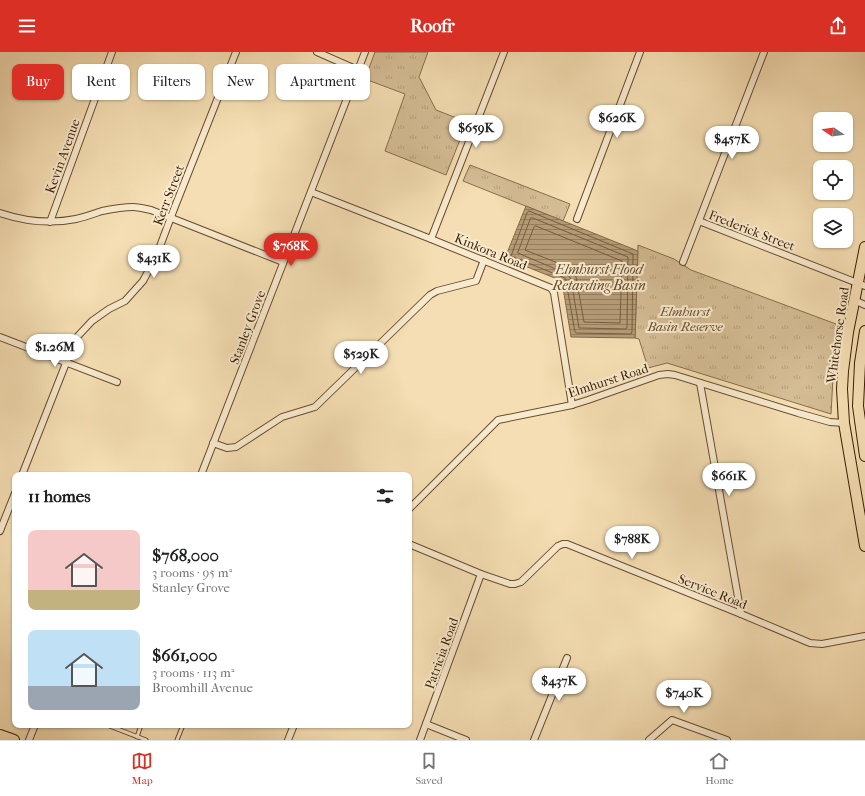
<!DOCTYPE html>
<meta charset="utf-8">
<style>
:root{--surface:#fff;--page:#f6f6f6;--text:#202124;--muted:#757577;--line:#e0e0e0;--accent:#d93025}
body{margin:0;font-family:"IM FELL French Canon",serif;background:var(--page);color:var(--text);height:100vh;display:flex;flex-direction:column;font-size:15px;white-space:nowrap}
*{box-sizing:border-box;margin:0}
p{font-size:13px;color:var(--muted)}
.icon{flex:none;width:22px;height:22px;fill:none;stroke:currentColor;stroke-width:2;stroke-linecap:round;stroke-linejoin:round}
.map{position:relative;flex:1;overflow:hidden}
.drawer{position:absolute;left:12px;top:420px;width:400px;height:256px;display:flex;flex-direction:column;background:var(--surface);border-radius:8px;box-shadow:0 1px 3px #0004}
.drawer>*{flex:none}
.top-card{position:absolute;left:12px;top:12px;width:400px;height:36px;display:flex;gap:8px}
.needle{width:26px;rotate:283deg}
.buttons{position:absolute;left:813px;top:60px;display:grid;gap:8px}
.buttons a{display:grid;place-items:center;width:40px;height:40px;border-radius:8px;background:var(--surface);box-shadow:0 1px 3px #0004;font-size:20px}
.price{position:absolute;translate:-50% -34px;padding:0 9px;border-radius:14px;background:#fff;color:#222;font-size:13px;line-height:26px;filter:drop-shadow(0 1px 2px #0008)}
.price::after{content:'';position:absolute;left:50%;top:24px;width:12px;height:9px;margin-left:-6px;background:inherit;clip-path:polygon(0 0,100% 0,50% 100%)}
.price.selected{background:var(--accent);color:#fff}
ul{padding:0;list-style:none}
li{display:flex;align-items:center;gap:12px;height:100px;padding:0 16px}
li span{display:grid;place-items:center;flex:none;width:112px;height:80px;border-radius:8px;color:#555}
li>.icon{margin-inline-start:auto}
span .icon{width:48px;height:48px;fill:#fffc;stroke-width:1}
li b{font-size:17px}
h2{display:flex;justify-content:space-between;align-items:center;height:48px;padding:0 16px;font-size:17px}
.tag{padding:0 14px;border-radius:8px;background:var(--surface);box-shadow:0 1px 3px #0004;font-size:14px;line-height:36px}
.tag.selected{background:var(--accent);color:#fff}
header{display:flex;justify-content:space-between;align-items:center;height:52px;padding:0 16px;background:var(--accent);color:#fff;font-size:18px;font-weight:700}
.tabs{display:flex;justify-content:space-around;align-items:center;height:56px;border-top:1px solid var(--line);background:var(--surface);font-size:11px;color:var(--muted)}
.tabs a{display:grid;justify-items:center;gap:2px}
.tabs .selected{color:var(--accent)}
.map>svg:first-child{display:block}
.park{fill:url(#park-tufts);stroke:#886d4c}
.water{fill:url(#water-rules);stroke:#846948}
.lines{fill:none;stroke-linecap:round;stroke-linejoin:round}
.shore{stroke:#785c3c;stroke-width:1}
.lane-casing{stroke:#694d2e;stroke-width:5}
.street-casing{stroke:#694d2e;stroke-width:8}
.primary-casing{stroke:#3a1d02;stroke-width:12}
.lane{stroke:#f8eace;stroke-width:3}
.street{stroke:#f8eace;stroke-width:6}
.primary{stroke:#f5deb3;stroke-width:10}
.labels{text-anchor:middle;stroke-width:4;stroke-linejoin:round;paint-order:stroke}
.street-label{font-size:13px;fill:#3a1d02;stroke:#f8eace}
.park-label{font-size:13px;font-style:italic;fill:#684d2e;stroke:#f8eace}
.water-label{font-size:14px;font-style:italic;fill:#65492b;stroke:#f8eace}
</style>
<header><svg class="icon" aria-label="menu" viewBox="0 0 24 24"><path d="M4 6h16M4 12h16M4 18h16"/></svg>Roofr<svg class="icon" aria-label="share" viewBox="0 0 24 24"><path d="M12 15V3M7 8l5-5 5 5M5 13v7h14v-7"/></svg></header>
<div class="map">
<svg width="865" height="688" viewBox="0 0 865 688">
<defs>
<pattern id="park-tufts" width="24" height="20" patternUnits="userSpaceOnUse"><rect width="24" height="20" fill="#d5bd95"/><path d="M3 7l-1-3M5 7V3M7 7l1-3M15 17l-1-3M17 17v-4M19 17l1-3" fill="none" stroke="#b8a27f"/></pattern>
<pattern id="water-rules" width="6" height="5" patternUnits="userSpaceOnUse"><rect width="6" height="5" fill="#b59c77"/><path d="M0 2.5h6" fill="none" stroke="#947f5f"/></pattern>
</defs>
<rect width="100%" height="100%" fill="#f5deb3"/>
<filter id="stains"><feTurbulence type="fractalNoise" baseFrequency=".005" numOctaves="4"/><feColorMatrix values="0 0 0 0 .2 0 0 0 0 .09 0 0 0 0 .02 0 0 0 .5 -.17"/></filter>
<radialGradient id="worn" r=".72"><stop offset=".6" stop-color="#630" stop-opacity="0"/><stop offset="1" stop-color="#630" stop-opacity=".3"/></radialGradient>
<g class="park">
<path d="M375 0H428L419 25 436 58 467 70 446 123 385 99 405 42 365 27Z"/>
<path d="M470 113 570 152 563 169 463 129Z"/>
<path d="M638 193 674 207 691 218 836 272 831 362 667 311 648 316 639 287 635 286Z"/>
</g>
<path class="water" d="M526 154 638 199 635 286 571 285 562 229 505 206Z"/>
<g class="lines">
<g class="shore">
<path d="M529 159 633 202 632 280 631 282 576 281 575 280 566 229 565 226 511 204 527 161Z"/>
<path d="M531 166H533L628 205 627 275 626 277 581 276H579L571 227 568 223 565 221 518 201Z"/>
<path d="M536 174 622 209 620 271 584 270 576 225 573 219 568 215 525 198 534 175Z"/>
</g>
<g class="lane-casing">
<g id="lane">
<path d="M107 673 146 688"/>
<path d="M137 685 141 673"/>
<path d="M177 688 183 673"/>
</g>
</g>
<g class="street-casing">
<g id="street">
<path d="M317 0 358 18"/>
<path d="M311 140 431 187 551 236 554 241 572 353"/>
<path d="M0 161C24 169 51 172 76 167 85 165 93 162 102 159 112 157 123 155 133 155 139 155 145 157 151 158L283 210"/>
<path d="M577 167 640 0"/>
<path d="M699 169 865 234"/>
<path d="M50 170 112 0"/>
<path d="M431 187 504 0"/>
<path d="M683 210 764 0"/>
<path d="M854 248 865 253"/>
<path d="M0 285 117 330"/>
<path d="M700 331 741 562"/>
<path d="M213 391 227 396 236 395 282 365 315 355 430 243 437 239 476 229 484 208"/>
<path d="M22 423 66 311 77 285 92 269 109 257 125 249 143 229 156 205 174 157 236 0"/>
<path d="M201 423 365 0"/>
<path d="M409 457 498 368 572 353 588 348 659 323 668 322 675 323 798 361 830 370 844 371"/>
<path d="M0 479 15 441"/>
<path d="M409 492 481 522 510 532H515L521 530 558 494 563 492H567L741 562 810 591 822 592 865 584"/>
<path d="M426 672 466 688"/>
<path d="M29 688 35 673"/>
<path d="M288 688 294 673"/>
<path d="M420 688 481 522"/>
<path d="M534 688 567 606"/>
<path d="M649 688 672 668 727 688"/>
</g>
</g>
<g class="primary-casing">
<g id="primary">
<path d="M865 195 848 280 843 319 842 337 844 371 865 494"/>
<path d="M865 279 860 311 858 354 865 404"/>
<path d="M0 683 14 688"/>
</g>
</g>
<use href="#lane" class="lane"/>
<use href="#street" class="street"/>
<use href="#primary" class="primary"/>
</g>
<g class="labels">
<g class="street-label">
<text transform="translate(62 104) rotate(-70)" y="5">Kevin Avenue</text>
<text transform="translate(168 143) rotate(-69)" y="5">Kerr Street</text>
<text transform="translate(752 178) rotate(21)" y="5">Frederick Street</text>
<text transform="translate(491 199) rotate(22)" y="5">Kinkora Road</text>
<text transform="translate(247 275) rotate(-69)" y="5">Stanley Grove</text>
<text transform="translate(837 283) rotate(-82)" y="5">Whitehorse Road</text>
<text transform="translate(608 328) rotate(-18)" y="5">Elmhurst Road</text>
<text transform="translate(713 539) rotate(22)" y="5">Service Road</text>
<text transform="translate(441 601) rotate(-70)" y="5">Patricia Road</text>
</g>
<g class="park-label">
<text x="685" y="264">Elmhurst<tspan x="685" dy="15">Basin Reserve</tspan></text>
</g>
<g class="water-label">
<text x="599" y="222">Elmhurst Flood<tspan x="599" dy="16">Retarding Basin</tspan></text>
</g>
</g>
<rect width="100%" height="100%" filter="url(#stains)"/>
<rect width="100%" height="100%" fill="url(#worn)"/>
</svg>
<div class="buttons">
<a><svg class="needle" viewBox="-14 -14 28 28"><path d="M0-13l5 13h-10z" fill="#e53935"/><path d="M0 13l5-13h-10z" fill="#757577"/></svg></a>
<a><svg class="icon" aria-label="locate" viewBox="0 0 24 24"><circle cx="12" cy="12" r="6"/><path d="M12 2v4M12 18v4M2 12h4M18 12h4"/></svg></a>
<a><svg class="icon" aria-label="layers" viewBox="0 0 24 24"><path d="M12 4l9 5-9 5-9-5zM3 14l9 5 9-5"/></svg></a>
</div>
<b class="price" style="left:617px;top:87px">$626K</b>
<b class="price" style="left:476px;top:97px">$659K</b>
<b class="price" style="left:732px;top:108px">$457K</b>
<b class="price selected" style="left:291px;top:215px">$768K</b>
<b class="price" style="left:154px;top:227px">$431K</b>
<b class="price" style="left:55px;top:316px">$1.26M</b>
<b class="price" style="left:361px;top:323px">$529K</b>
<b class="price" style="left:729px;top:445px">$661K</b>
<b class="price" style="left:632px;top:508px">$788K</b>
<b class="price" style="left:559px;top:650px">$437K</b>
<b class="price" style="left:684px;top:662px">$740K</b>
<div class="top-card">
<a class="tag selected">Buy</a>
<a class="tag">Rent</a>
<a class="tag">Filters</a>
<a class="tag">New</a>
<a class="tag">Apartment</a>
</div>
<section class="drawer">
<h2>11 homes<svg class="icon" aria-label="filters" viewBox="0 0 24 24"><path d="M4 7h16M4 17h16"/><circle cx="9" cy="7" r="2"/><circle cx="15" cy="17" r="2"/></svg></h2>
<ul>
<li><span style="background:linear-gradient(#f6c9c9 75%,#c2b280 0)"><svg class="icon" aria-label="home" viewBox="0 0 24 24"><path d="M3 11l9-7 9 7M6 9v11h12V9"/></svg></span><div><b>$768,000</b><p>3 rooms · 95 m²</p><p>Stanley Grove</p></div></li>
<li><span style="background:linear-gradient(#bfe0f5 70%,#9aa5b1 0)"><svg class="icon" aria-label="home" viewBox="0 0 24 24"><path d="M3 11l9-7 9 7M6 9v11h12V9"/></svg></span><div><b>$661,000</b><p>3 rooms · 113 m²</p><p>Broomhill Avenue</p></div></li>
</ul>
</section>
</div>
<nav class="tabs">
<a class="selected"><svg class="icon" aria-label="map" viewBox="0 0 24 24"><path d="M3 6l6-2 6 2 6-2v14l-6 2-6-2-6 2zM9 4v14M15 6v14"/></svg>Map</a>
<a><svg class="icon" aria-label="saved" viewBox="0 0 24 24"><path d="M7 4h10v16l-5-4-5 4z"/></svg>Saved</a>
<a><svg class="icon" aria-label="home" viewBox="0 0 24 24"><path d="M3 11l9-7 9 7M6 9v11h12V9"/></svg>Home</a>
</nav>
